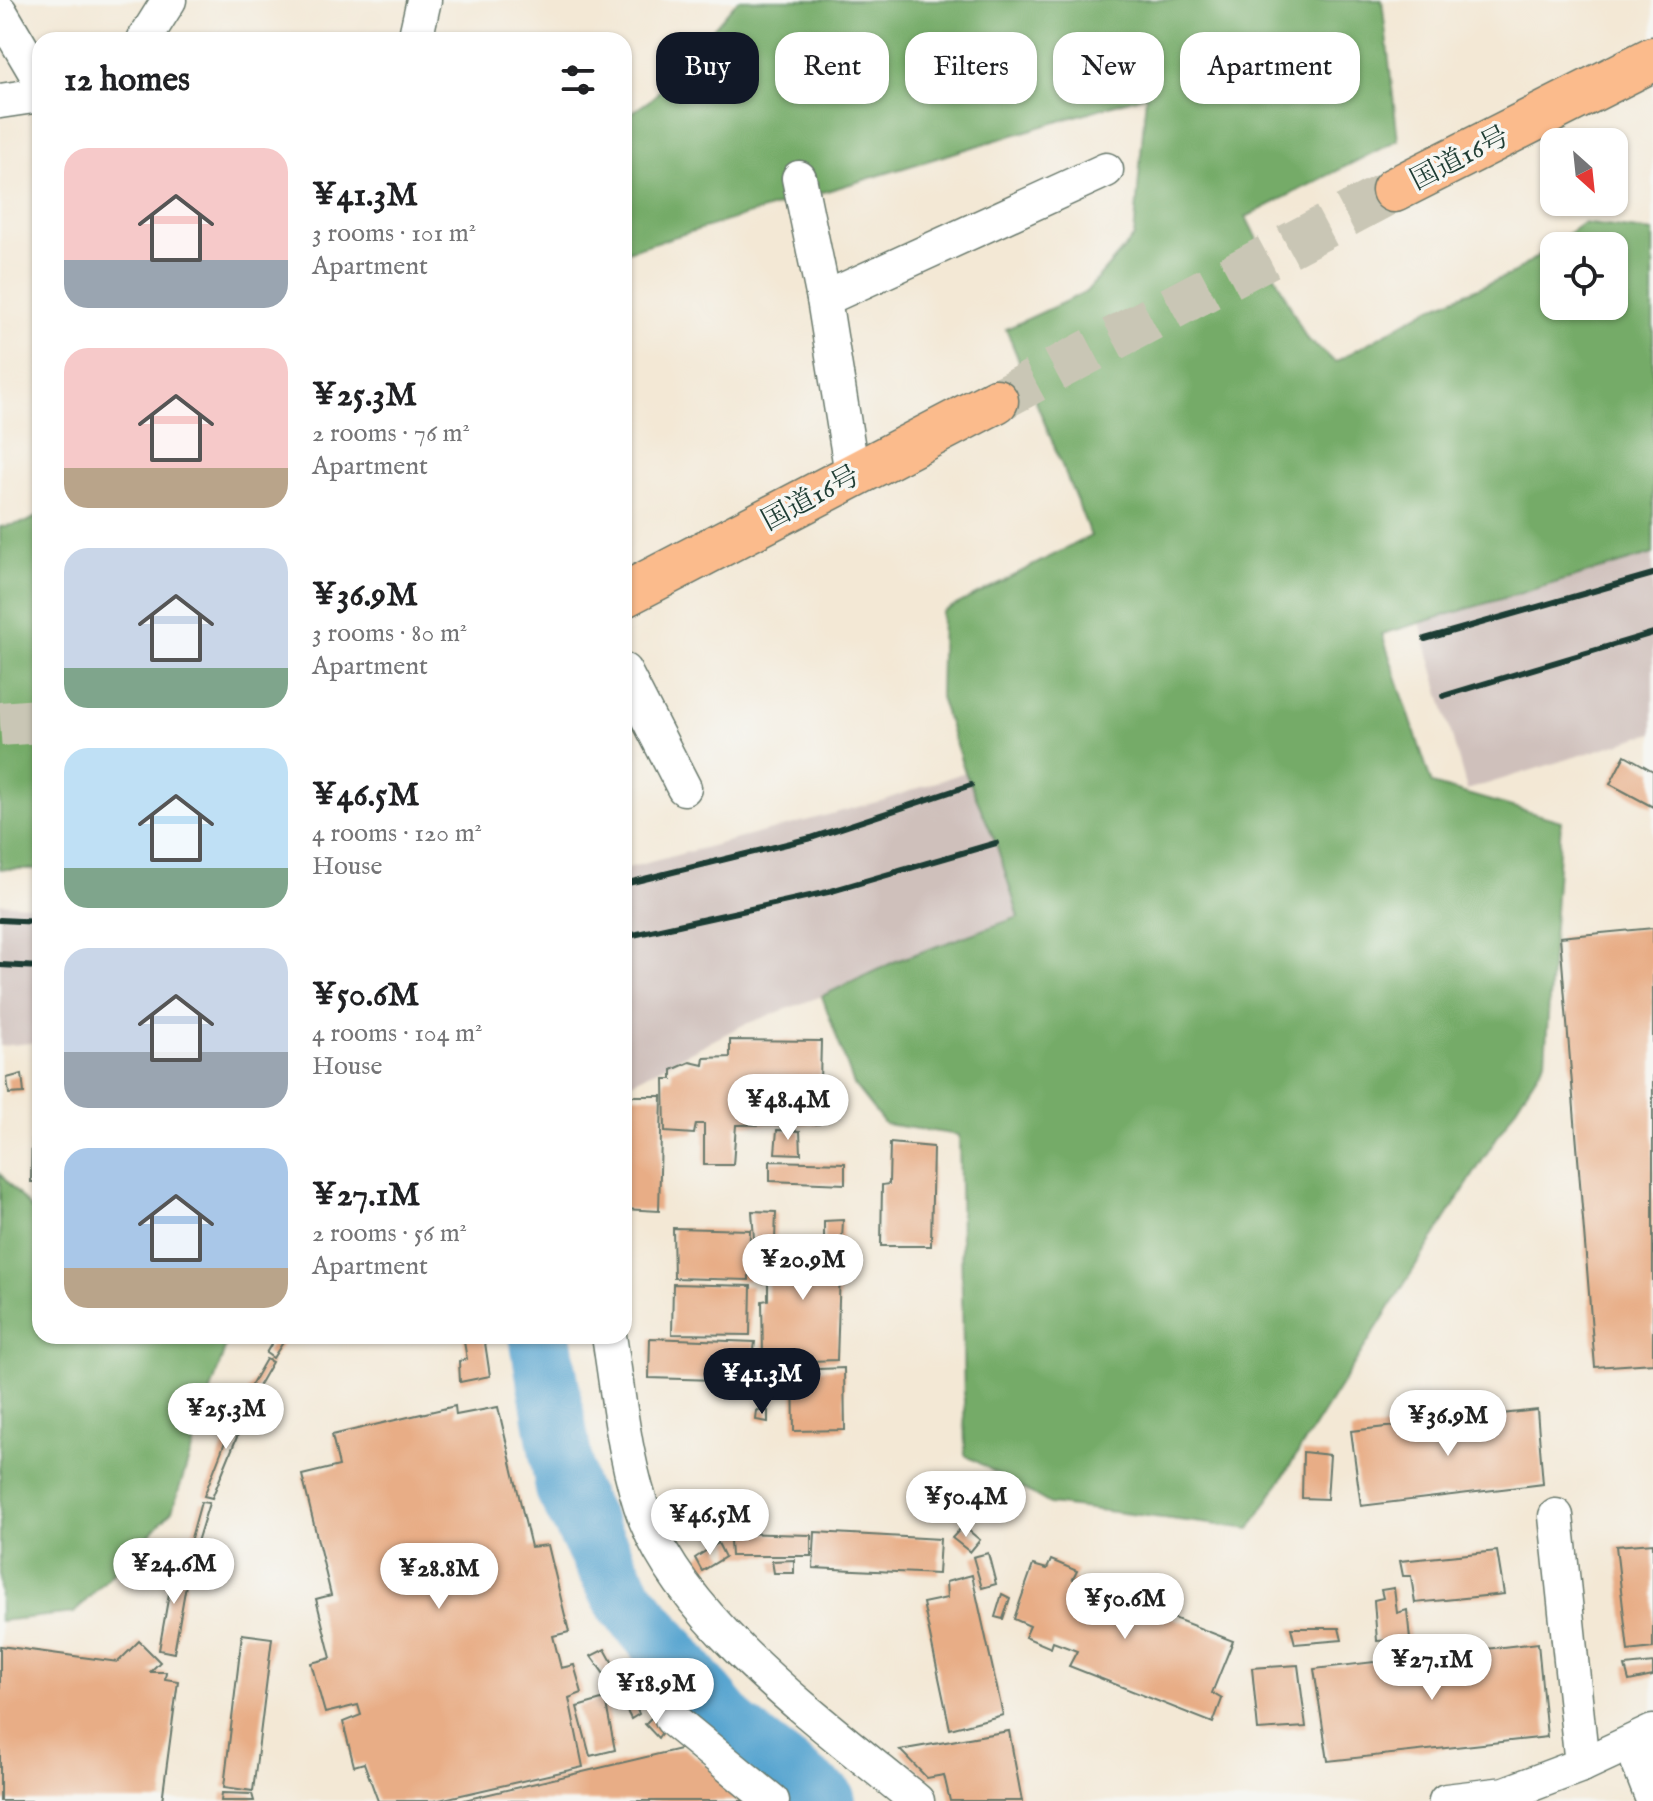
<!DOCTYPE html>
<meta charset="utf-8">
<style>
:root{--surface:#fff;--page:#f6f6f6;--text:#202124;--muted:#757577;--accent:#111827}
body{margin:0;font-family:"IM FELL English","Noto Serif JP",serif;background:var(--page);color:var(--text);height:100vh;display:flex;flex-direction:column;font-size:30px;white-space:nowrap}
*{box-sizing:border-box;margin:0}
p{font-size:26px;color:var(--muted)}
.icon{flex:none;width:44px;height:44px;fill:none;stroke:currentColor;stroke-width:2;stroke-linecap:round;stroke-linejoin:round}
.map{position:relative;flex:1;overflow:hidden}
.panel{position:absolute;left:32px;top:32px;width:600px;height:1312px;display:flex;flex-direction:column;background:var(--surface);border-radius:24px;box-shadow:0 2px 6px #0004}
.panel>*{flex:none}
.top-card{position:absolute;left:656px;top:32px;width:760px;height:72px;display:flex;gap:16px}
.needle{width:52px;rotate:153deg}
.controls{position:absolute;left:1540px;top:128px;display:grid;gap:16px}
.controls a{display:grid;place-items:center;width:88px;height:88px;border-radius:16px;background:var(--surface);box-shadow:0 2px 6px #0004;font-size:40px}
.price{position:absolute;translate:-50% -68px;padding:0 18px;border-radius:28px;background:#fff;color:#222;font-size:26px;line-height:52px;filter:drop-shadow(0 2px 4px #0008)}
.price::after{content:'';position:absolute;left:50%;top:48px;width:24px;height:18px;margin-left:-12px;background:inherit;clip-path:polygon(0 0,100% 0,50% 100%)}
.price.active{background:var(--accent);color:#fff}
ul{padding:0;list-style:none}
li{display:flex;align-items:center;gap:24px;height:200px;padding:0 32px}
li span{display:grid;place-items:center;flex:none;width:224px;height:160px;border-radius:24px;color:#555}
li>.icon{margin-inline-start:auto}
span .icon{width:96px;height:96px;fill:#fffc;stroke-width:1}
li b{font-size:34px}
h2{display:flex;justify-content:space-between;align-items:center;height:96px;padding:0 32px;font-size:34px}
.chip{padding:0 28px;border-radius:24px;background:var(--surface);box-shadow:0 2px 6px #0004;font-size:28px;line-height:72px}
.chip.active{background:var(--accent);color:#fff}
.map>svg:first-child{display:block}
.industrial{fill:#cfc0bb}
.forest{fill:#75ab68;stroke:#4a744e;stroke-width:2;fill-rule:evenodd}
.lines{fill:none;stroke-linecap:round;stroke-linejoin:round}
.river{stroke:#58a5d0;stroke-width:62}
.building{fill:#e8ad86}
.highway-tunnel{stroke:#c9c6b5;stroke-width:44;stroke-dasharray:44 22;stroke-linecap:butt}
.minor-casing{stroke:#69796c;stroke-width:37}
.highway-casing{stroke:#69796c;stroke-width:47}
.minor{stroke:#fff;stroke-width:34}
.highway{stroke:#fbbb8c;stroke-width:44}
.rail{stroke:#1f3d34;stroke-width:6}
.labels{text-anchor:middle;stroke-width:7;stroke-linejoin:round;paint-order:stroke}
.street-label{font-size:28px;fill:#1f3d34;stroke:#f6f6f2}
</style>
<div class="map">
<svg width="1653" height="1801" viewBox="0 0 1653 1801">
<rect width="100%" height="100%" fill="#f6f6f2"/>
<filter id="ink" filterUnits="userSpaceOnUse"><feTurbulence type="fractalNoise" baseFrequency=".0125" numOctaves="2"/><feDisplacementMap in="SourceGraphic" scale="16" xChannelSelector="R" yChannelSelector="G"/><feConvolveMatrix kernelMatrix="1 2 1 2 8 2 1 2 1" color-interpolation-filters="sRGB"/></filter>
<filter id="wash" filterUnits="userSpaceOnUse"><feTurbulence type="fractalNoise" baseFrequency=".006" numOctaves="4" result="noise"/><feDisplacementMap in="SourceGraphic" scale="32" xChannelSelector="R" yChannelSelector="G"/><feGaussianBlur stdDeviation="1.8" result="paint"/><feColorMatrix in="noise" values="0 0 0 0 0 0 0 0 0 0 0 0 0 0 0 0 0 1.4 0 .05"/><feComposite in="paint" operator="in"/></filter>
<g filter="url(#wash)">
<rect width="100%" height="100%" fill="#f3e8d5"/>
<g class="industrial">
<path d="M1653 554V733L1467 790 1420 622Z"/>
<path d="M965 772 996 843 1019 917 896 961 822 996 743 1025 624 1086V869L884 800Z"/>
<path d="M0 903 40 906V1042L0 1046Z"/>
</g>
<g class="forest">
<path d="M738 0H1382L1398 140 1246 217 1306 338 1335 362 1428 309 1514 273 1583 223 1653 232V554L1382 634 1432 784 1561 821 1545 1061 1250 1529 1050 1504 965 1455 959 1135 885 1124 854 1085 822 996 896 961 1019 917 996 843 965 772 940 697 942 612 1091 536 1006 329 1086 292 1134 237 1146 95 624 252V118L653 98ZM1554 246H1614V306H1554Z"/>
<path d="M40 515V869H0V527L27 522Z"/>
<path d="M0 1174 40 1219V1336H217L227 1342 172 1511 74 1613 0 1621Z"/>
</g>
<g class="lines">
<path class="river" d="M540 1336 566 1488 624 1599 733 1731 825 1801"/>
</g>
<g id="blocks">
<g class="building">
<path d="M1625 755 1653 771V807L1610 784Z"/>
<path d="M1653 928V1363L1595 1367 1560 937Z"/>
<path d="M730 1040 821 1041 819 1124 736 1125 733 1165H704V1124H696L694 1134 665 1132 664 1079H672V1070L690 1062 703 1065 704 1058 730 1057Z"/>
<path d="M22 1074 24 1093 9 1094 7 1078Z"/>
<path d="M624 1096H662L659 1211 624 1209Z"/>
<path d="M777 1130 800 1131 801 1154 775 1153Z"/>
<path d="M32 1132H40V1182H31Z"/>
<path d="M890 1143 933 1147 931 1246H881L882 1185 889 1184Z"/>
<path d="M770 1161 845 1163V1184L770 1181Z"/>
<path d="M752 1211 776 1212 775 1240 754 1239Z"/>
<path d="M843 1220 842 1241 824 1240V1221Z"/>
<path d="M673 1228 750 1230 749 1280 674 1278Z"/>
<path d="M793 1242H841L837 1360 811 1361 810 1356 763 1355 762 1301 768 1300V1254H793Z"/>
<path d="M673 1284 751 1286 750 1335 672 1334Z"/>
<path d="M276 1336H287L273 1358 266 1353Z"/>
<path d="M463 1336H484L490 1376 460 1382 459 1361 467 1359Z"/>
<path d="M650 1338 755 1342 750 1381 649 1378Z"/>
<path d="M266 1359 272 1362 248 1404 242 1401Z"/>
<path d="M844 1368 845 1430 794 1431 793 1370Z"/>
<path d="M239 1406 248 1410 212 1498 204 1496Z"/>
<path d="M455 1406 456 1415 498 1407 531 1547 548 1545 569 1632 553 1636 561 1668 574 1665 582 1693 569 1698 583 1767 435 1801H378L364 1763 354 1766 343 1722 361 1715 358 1705 325 1713 311 1663 331 1658 316 1599 331 1595 302 1475 339 1466 332 1435Z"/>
<path d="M757 1410 768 1411V1422L756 1420Z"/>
<path d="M1537 1410 1543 1484 1361 1506 1351 1431Z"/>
<path d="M1303 1452 1330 1455 1327 1499 1302 1498Z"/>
<path d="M201 1502 209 1503 192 1558 186 1556Z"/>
<path d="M963 1526 980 1540 970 1552 952 1538Z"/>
<path d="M815 1532 940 1539 938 1574 813 1568Z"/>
<path d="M739 1533 811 1535V1556H731L730 1541Z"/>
<path d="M718 1543 725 1557 702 1571 695 1558Z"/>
<path d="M1653 1543V1648L1628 1651 1616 1546Z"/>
<path d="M1497 1551 1504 1594 1415 1603 1411 1576H1403L1400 1561Z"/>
<path d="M988 1553 996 1584 982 1588 973 1557Z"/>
<path d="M175 1560 190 1562 174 1653 159 1650Z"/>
<path d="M794 1560V1573H774L772 1561Z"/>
<path d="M1051 1560 1077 1571 1073 1579 1233 1641 1212 1693 1222 1699 1213 1723 1069 1666 1077 1651 1053 1642 1051 1648 1025 1637 1030 1626 1014 1619 1033 1565 1047 1569Z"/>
<path d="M972 1575 1003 1715 950 1729 923 1603 947 1598 946 1582Z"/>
<path d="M1394 1588 1397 1613 1407 1610 1410 1639 1377 1641 1374 1600 1383 1598 1381 1590Z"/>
<path d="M1002 1594 1010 1598 1003 1619 995 1617Z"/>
<path d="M1291 1628H1339L1342 1640 1295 1644Z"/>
<path d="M242 1634 272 1638 253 1791 224 1787Z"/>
<path d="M139 1641 160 1662 150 1672H166L165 1679 178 1681 162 1801H0V1646L118 1662Z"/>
<path d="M1538 1643 1547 1737 1328 1761 1314 1669Z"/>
<path d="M605 1649 621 1678 612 1685 591 1656Z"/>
<path d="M1653 1663V1676L1629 1681 1625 1666Z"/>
<path d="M1298 1665 1306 1727 1258 1730 1252 1668Z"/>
<path d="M624 1685 633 1700 624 1706 616 1691Z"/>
<path d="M605 1699 615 1750 590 1756 577 1707Z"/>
<path d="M635 1706 639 1714 631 1719 627 1711Z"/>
<path d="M654 1715 666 1726 658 1738 645 1724Z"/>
<path d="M1009 1731 1022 1801H950L944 1775 927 1778 900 1750Z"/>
<path d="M684 1748 752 1801H464V1800Z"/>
<path d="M222 1793 252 1794 254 1801H221Z"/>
</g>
</g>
</g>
<g filter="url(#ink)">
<use href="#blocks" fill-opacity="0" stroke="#69796c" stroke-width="2"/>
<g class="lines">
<g class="highway-tunnel">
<path d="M996 401 1394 190"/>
<path d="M0 724 40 721"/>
</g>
<g class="minor-casing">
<g id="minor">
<path d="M0 12 40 80"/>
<path d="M144 40 169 0"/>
<path d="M415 40 424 0"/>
<path d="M0 101 40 95"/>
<path d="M799 178 824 299 852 474"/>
<path d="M824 299 1106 170"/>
<path d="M624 671 684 788"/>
<path d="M609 1336C619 1397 624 1462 646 1520 688 1628 829 1728 917 1801"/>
<path d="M1556 1516 1582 1765"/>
<path d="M672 1719 772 1801"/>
<path d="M1631 1743 1653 1800"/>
<path d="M1446 1801 1505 1794 1582 1765 1653 1732"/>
</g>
</g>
<g class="highway-casing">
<g id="highway">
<path d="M1394 190 1653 59"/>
<path d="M624 595 996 401"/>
</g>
</g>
<use href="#minor" class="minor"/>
<use href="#highway" class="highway"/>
<g class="rail">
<path d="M1425 639 1653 574"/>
<path d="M1443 696 1653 633"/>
<path d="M624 884 811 838 971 785"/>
<path d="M0 920 40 922"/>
<path d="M624 937 828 892 996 843"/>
<path d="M0 965 40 967"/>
</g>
</g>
</g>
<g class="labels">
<g class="street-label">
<text transform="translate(1459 157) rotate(-27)" y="10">国道16号</text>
<text transform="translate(810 497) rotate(-28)" y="10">国道16号</text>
</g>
</g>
</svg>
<div class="controls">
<a><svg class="needle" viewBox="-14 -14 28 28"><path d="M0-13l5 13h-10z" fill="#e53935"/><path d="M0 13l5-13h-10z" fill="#757577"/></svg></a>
<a><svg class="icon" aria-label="locate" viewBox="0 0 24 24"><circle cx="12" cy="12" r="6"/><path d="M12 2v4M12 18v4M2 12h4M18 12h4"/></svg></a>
</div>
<b class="price" style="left:788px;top:1142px">¥48.4M</b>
<b class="price" style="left:803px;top:1302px">¥20.9M</b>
<b class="price active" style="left:762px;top:1416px">¥41.3M</b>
<b class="price" style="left:226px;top:1451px">¥25.3M</b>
<b class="price" style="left:1448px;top:1458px">¥36.9M</b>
<b class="price" style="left:966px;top:1539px">¥50.4M</b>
<b class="price" style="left:710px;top:1557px">¥46.5M</b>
<b class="price" style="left:174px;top:1606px">¥24.6M</b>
<b class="price" style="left:439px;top:1611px">¥28.8M</b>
<b class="price" style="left:1125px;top:1641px">¥50.6M</b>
<b class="price" style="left:1432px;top:1702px">¥27.1M</b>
<b class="price" style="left:656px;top:1726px">¥18.9M</b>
<div class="top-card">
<a class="chip active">Buy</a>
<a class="chip">Rent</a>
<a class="chip">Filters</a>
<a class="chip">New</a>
<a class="chip">Apartment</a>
</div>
<section class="panel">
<h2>12 homes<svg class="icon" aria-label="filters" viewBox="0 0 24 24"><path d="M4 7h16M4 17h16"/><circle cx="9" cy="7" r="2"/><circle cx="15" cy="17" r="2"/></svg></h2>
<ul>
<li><span style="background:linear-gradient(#f6c9c9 70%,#9aa5b1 0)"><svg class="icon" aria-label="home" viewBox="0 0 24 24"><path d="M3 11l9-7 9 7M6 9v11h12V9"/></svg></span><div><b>¥41.3M</b><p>3 rooms · 101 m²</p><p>Apartment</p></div></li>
<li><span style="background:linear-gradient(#f6c9c9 75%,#b9a48a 0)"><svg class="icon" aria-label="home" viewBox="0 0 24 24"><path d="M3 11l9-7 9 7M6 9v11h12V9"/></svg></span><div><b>¥25.3M</b><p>2 rooms · 76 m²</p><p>Apartment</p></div></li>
<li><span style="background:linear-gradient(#c9d6e8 75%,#7fa58c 0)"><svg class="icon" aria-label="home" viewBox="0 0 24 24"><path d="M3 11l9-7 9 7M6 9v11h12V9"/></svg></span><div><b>¥36.9M</b><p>3 rooms · 80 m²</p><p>Apartment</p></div></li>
<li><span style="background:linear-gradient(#bfe0f5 75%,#7fa58c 0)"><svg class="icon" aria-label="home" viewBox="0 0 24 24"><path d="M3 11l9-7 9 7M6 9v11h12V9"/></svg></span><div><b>¥46.5M</b><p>4 rooms · 120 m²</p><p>House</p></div></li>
<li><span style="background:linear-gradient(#c9d6e8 65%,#9aa5b1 0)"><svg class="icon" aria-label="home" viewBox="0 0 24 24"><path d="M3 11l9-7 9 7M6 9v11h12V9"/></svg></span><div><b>¥50.6M</b><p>4 rooms · 104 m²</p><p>House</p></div></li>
<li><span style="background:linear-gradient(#a9c7e8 75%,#b9a48a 0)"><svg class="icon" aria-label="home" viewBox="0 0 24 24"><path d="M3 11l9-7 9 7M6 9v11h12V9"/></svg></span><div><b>¥27.1M</b><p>2 rooms · 56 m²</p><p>Apartment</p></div></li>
</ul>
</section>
</div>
